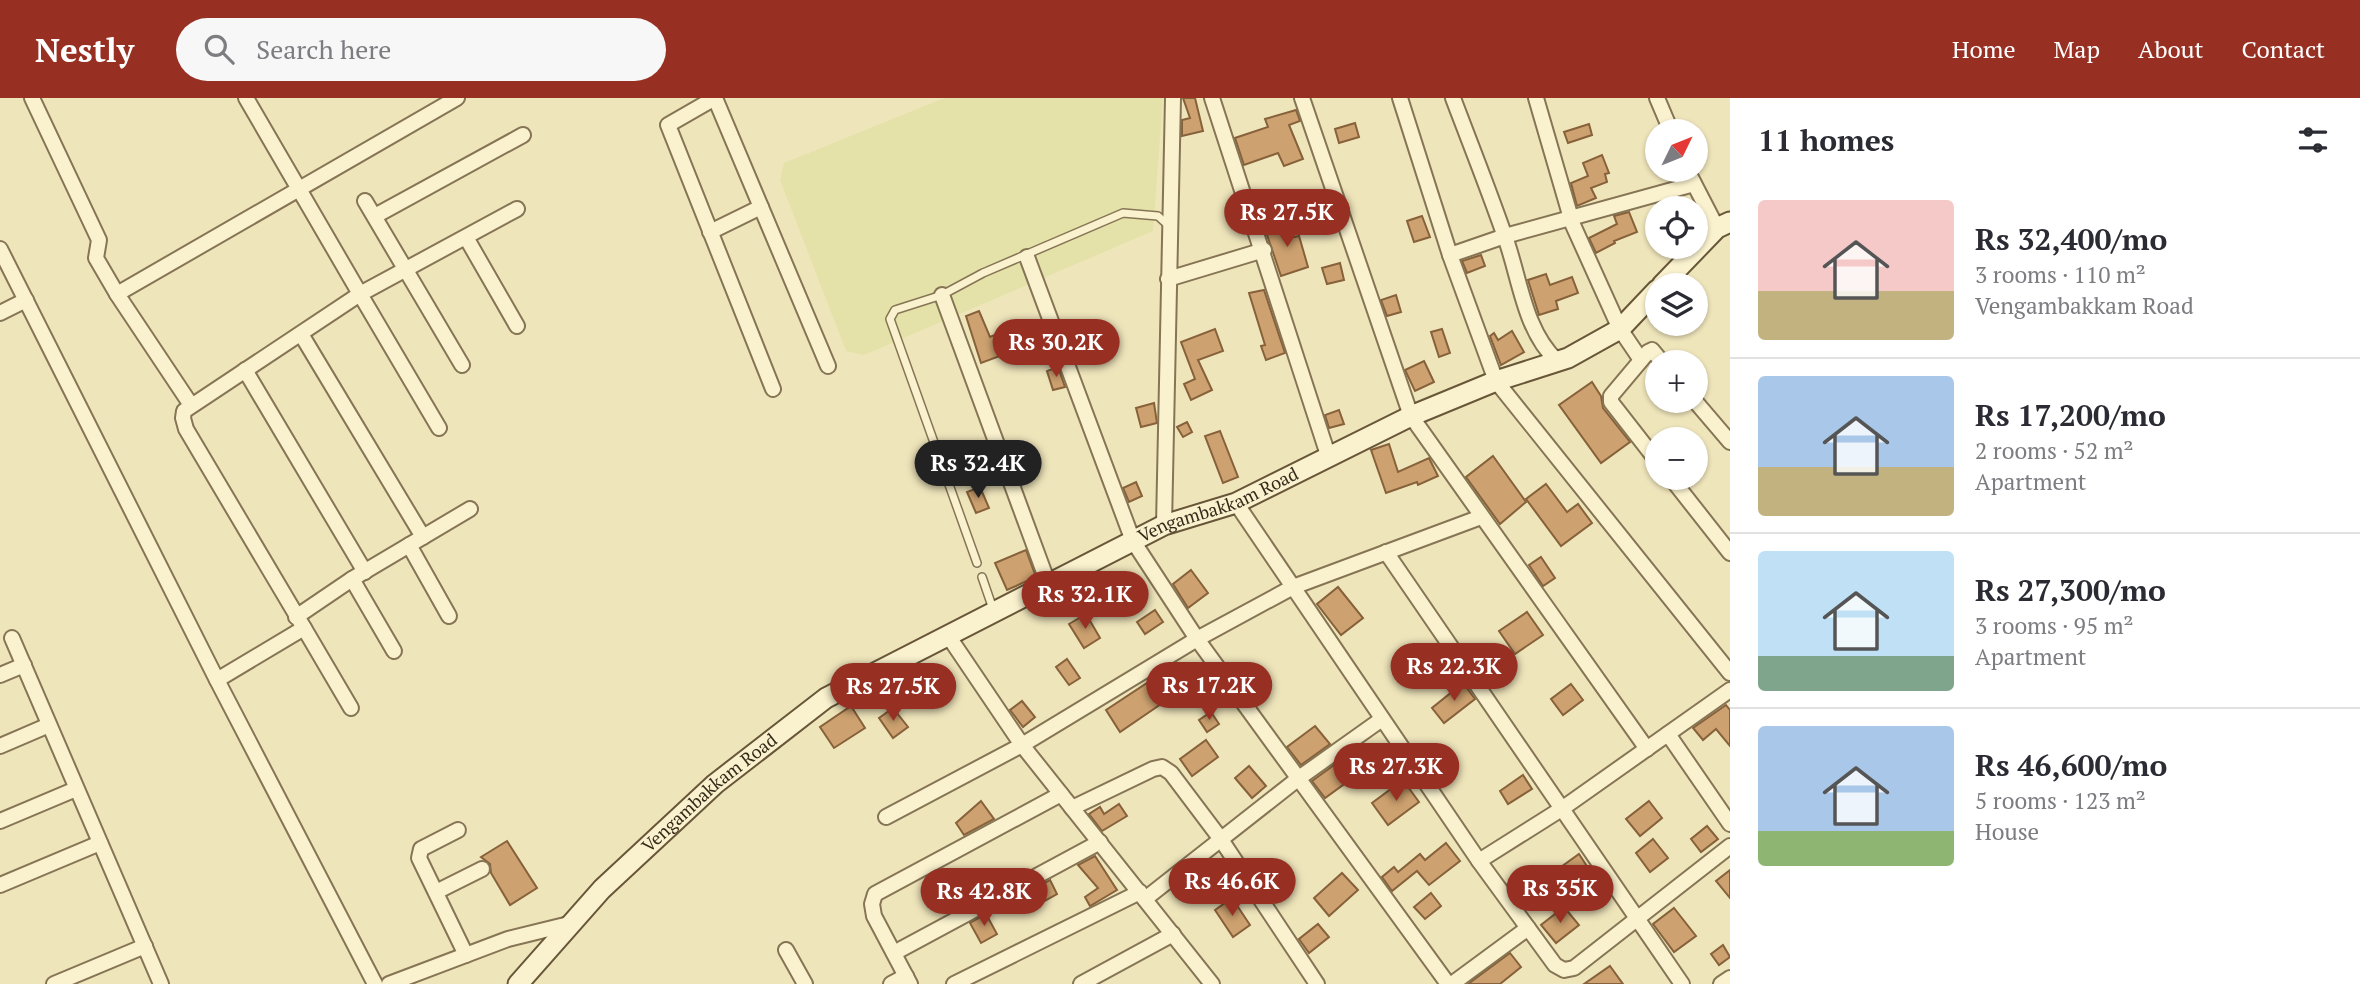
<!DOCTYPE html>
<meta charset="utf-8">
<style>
:root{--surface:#fff;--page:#f7f7f7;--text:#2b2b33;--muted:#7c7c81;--line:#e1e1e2;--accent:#973023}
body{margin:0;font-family:"PT Serif",serif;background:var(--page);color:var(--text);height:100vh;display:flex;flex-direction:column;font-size:26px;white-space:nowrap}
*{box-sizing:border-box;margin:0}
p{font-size:23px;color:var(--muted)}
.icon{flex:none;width:38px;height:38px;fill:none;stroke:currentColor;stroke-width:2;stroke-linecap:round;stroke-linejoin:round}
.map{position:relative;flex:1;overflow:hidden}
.drawer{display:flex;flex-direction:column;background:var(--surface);width:630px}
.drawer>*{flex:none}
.needle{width:46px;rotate:47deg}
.controls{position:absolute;left:1645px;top:21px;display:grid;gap:14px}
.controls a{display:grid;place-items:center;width:63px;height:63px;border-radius:50%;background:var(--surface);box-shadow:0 2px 5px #0004;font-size:35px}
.price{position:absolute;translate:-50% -60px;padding:0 16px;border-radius:24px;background:var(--accent);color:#fff;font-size:23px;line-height:46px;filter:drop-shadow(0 2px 4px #0008)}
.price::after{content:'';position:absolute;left:50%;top:42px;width:21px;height:16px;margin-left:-10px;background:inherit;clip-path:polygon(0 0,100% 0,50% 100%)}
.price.selected{background:#222;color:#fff}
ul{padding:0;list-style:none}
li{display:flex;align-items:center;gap:21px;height:175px;padding:0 28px}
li+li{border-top:2px solid var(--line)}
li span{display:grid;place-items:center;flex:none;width:196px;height:140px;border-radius:7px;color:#555}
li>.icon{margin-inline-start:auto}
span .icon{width:84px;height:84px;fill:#fffc;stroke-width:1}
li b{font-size:30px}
h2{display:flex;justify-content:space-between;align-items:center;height:84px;padding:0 28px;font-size:30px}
header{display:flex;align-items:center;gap:42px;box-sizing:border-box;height:98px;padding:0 35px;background:var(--accent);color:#fff}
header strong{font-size:33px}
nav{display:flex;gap:38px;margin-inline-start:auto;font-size:24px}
.search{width:490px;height:63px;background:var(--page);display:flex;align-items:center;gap:18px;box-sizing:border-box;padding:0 24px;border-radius:38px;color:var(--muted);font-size:26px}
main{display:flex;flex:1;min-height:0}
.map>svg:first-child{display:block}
.farmland{fill:#e4e2a9}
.building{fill:#cea270;stroke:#86613a;stroke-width:2}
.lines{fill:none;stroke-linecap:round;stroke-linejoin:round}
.lane-casing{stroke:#867555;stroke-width:10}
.street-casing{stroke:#867555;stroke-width:18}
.secondary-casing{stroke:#685638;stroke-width:23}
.lane{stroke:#faf2ce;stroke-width:7}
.street{stroke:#faf2ce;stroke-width:14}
.secondary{stroke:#faf2ce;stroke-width:19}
.labels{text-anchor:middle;stroke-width:7;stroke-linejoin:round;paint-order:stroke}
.street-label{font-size:18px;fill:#352a1a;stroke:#f6efcb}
</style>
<header>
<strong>Nestly</strong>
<div class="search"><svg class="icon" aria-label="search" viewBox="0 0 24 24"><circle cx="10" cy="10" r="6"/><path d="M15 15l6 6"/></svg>Search here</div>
<nav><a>Home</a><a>Map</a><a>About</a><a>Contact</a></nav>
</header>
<main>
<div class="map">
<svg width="1730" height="886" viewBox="0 0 1730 886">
<rect width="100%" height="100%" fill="#efe5bb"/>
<path class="farmland" d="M944 0H1163L1153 133 864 257 846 253 780 82 784 65Z"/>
<g class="building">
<path d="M1183 0H1195L1203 33 1182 38V22L1190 20Z"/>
<path d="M1296 12 1300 23 1289 27 1303 61 1284 68 1278 55 1244 67 1235 40 1268 29 1265 21Z"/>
<path d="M1355 25 1359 39 1339 45 1335 31Z"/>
<path d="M1589 26 1592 37 1568 45 1564 34Z"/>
<path d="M1602 57 1609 75 1605 76 1607 84 1591 90 1596 100 1577 108 1571 85 1588 78 1583 65Z"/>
<path d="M1629 114 1637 134 1614 143 1615 145 1596 155 1589 140 1617 126 1614 118Z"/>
<path d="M1422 118 1430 139 1414 144 1407 123Z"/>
<path d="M1290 124 1294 139 1299 138 1308 169 1281 178 1265 131Z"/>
<path d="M1481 157 1485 168 1467 175 1462 163Z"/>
<path d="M1340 165 1344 182 1327 186 1322 170Z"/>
<path d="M1546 176 1550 187 1572 179 1578 195 1556 203 1558 211 1539 217 1528 182Z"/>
<path d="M1264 192 1285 255 1266 262 1261 248 1265 247 1249 195Z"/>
<path d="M1396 197 1401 214 1387 218 1381 202Z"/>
<path d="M979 213 990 239 1009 231 1016 252 981 265 966 218Z"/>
<path d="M1215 231 1223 253 1198 262 1212 292 1191 302 1184 286 1195 281 1181 244Z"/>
<path d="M1442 231 1450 255 1439 259 1431 234Z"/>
<path d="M1512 233 1524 254 1501 267 1490 238 1494 235 1498 242Z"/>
<path d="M1424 263 1434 284 1415 293 1405 272Z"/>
<path d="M1058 269 1065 289 1053 292 1047 273Z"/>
<path d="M1592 284 1601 298 1603 310 1630 344 1601 365 1559 307Z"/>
<path d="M1154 305 1157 325 1141 329 1136 310Z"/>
<path d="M1339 312 1344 326 1329 330 1325 317Z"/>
<path d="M1187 324 1192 334 1183 339 1177 329Z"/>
<path d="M1220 333 1238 379 1223 385 1205 338Z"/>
<path d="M1389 346 1398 374 1429 360 1438 378 1418 387 1417 384 1386 395 1371 352Z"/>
<path d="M1493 358 1526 404 1500 426 1466 379Z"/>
<path d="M1136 384 1142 398 1129 404 1123 390Z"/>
<path d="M1546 386 1567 414 1578 406 1592 425 1561 448 1526 401Z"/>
<path d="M980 389 989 410 976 415 967 394Z"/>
<path d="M1026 452 1036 479 1007 492 995 465Z"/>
<path d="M1541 459 1555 480 1543 488 1529 467Z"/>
<path d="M1191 472 1208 495 1188 510 1173 486Z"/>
<path d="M1338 489 1363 520 1341 537 1317 506Z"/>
<path d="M1155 512 1163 524 1145 536 1137 524Z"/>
<path d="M1527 514 1543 537 1515 556 1499 533Z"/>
<path d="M1086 516 1100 540 1084 550 1069 526Z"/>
<path d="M1067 561 1080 580 1069 587 1056 569Z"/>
<path d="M1147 585 1161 606 1120 634 1106 612Z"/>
<path d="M1463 585 1475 601 1444 625 1432 610Z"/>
<path d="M1571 586 1583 602 1563 617 1551 601Z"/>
<path d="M1022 603 1035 619 1023 629 1010 612Z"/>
<path d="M1726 607 1730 612V648L1716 631 1703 642 1693 630Z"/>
<path d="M851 608 865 630 834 650 820 629Z"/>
<path d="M893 610 908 629 893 640 879 620Z"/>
<path d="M1211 614 1219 626 1207 634 1199 622Z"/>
<path d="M1315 628 1330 646 1301 667 1287 649Z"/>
<path d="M1206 642 1218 659 1192 678 1180 661Z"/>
<path d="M1341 662 1354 679 1325 700 1312 683Z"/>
<path d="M1249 668 1266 688 1252 700 1235 680Z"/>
<path d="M1523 677 1532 691 1508 706 1500 693Z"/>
<path d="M1403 682 1419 704 1388 727 1372 705Z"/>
<path d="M981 703 994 721 964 737 956 725Z"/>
<path d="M1649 703 1662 720 1640 738 1626 721Z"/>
<path d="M1119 706 1127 718 1102 733 1089 716 1100 709 1104 716Z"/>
<path d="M1707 728 1718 741 1701 754 1691 741Z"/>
<path d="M1653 741 1668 760 1650 774 1636 755Z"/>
<path d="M507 743 537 790 510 807 491 775 490 766 481 759Z"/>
<path d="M1446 745 1460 763 1429 787 1417 773 1392 793 1382 779 1394 769 1398 774 1420 756 1425 762Z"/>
<path d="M1579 756 1592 776 1568 793 1554 774Z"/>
<path d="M1095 758 1117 792 1090 808 1085 799 1098 790 1078 767Z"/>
<path d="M1730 772V800L1716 783Z"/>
<path d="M1342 775 1358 792 1329 818 1314 800Z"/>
<path d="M1050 782 1057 796 1041 805 1033 791Z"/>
<path d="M953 788 965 806 951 814 939 797Z"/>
<path d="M1431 795 1441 808 1425 821 1414 809Z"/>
<path d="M1232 800 1250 827 1233 839 1215 812Z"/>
<path d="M1564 809 1579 827 1556 845 1541 827Z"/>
<path d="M1674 810 1696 838 1674 854 1653 826Z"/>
<path d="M986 816 997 836 981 845 970 825Z"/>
<path d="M1318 826 1329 839 1309 855 1299 841Z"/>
<path d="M1723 847 1730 859 1719 867 1711 856Z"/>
<path d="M1510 855 1521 869 1500 886H1468Z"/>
<path d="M1610 868 1623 886H1584Z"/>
</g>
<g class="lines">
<g class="lane-casing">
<g id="lane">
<path d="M977 465 890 221 895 212 942 197 983 175 1123 115 1158 118 1169 128"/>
<path d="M982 479 993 511"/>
</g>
</g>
<g class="street-casing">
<g id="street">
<path d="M32 0 99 142 96 160 117 196"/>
<path d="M715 0 668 27 773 291"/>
<path d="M715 0 828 268"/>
<path d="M1212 0 1328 357"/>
<path d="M1302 0 1411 318 1647 651"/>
<path d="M1400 0 1450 157 1496 283 1730 575"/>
<path d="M1453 0C1470 45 1488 90 1504 136 1520 178 1523 231 1557 263"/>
<path d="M1536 0 1573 127 1620 231 1641 262"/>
<path d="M1657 0 1671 33"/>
<path d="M1687 72 1717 130"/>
<path d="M365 103 462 267"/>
<path d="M375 118 523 37"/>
<path d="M710 134 761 109"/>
<path d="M467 141 517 228"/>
<path d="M0 151 217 582 375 886"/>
<path d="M1450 157 1505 138 1694 86"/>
<path d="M1027 159 1133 443 1197 541 1448 886"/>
<path d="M1168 181 1264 152"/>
<path d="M942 197 1048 485"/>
<path d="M0 215 26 202"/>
<path d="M301 236 423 439"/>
<path d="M245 272 365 474"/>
<path d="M1695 303 1730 344"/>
<path d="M191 307 117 196 457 0"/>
<path d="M439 330 360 196 517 111"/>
<path d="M1657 363 1611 304V298L1648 254 1652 252 1662 264"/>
<path d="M1671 380 1730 455"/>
<path d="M1236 405 1479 763 1555 867 1564 872 1574 870 1730 748"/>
<path d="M1164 427 1173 0"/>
<path d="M409 447 449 518"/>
<path d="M1386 454 1682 886"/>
<path d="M352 481 394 553"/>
<path d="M296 519 352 481 470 411"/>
<path d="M304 530 351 610"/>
<path d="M947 536 1022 647 1212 886"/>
<path d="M12 540 161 886"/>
<path d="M0 577 24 567"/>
<path d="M217 582 304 530 186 331 183 320 184 313 360 196 246 0"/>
<path d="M1668 636 1730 726"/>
<path d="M0 648 49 627"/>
<path d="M1072 710 1153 671 1162 669 1171 675 1220 740 1317 886"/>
<path d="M886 719 1022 647 1197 541 1293 489 1481 419"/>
<path d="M0 723 76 691"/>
<path d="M458 732 421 751 419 760 466 857"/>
<path d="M1479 763 1563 710 1730 592"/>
<path d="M0 787 100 745"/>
<path d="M436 794 482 771"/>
<path d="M1145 801 1299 680 1382 621"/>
<path d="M786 852 805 886"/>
<path d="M894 855 1100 744"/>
<path d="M54 886 145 848"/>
<path d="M389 886 508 841 569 826"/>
<path d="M891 886 906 878"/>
<path d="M910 886 874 818 872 806 875 796 1061 696"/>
<path d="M954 886 1140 794"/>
<path d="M1081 886 1173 836"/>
<path d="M1452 886 1528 830"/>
<path d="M1721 886 1730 880"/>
</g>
</g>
<g class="secondary-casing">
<g id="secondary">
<path d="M1662 187 1717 130 1730 124"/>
<path id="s1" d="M518 886 602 791 715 686 826 600 1164 427 1236 405 1411 318 1496 283 1568 260 1620 231 1657 192"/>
</g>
</g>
<use href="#lane" class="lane"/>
<use href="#street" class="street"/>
<use href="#secondary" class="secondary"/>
</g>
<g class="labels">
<g class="street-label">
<text dy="6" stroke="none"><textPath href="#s1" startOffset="859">Vengambakkam Road</textPath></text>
<text dy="6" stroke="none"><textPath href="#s1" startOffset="271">Vengambakkam Road</textPath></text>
</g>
</g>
</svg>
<div class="controls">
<a><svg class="needle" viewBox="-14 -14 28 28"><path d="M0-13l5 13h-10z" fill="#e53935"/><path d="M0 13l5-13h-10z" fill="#7c7c81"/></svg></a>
<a><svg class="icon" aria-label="locate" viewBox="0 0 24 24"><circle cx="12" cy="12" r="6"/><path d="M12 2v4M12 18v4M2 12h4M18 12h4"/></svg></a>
<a><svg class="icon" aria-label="layers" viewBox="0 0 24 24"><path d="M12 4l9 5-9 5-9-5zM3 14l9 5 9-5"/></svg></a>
<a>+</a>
<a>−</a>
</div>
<b class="price" style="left:1287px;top:151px">Rs 27.5K</b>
<b class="price" style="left:1056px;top:281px">Rs 30.2K</b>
<b class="price selected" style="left:978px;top:402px">Rs 32.4K</b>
<b class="price" style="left:1085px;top:533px">Rs 32.1K</b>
<b class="price" style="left:1454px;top:605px">Rs 22.3K</b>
<b class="price" style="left:1209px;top:624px">Rs 17.2K</b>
<b class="price" style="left:893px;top:625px">Rs 27.5K</b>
<b class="price" style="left:1396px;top:705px">Rs 27.3K</b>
<b class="price" style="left:1232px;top:820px">Rs 46.6K</b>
<b class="price" style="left:1560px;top:827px">Rs 35K</b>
<b class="price" style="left:984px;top:830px">Rs 42.8K</b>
</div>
<section class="drawer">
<h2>11 homes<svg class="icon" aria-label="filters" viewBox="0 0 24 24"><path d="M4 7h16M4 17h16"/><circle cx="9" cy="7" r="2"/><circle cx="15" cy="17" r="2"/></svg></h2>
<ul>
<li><span style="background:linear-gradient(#f6c9c9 65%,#c2b280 0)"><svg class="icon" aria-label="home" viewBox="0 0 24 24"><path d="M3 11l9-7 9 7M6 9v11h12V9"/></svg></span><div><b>Rs 32,400/mo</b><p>3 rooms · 110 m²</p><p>Vengambakkam Road</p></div></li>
<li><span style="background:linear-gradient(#a9c7e8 65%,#c2b280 0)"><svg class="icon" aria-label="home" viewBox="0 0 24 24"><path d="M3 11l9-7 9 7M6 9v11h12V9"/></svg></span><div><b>Rs 17,200/mo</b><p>2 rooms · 52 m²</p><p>Apartment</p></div></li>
<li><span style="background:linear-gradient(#bfe0f5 75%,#7fa58c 0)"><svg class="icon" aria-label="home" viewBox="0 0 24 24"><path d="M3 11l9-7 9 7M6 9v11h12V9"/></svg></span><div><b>Rs 27,300/mo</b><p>3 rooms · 95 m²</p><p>Apartment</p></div></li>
<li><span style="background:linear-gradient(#a9c7e8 75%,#8fb573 0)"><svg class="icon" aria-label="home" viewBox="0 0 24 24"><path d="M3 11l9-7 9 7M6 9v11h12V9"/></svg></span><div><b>Rs 46,600/mo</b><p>5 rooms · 123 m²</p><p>House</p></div></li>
</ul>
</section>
</main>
